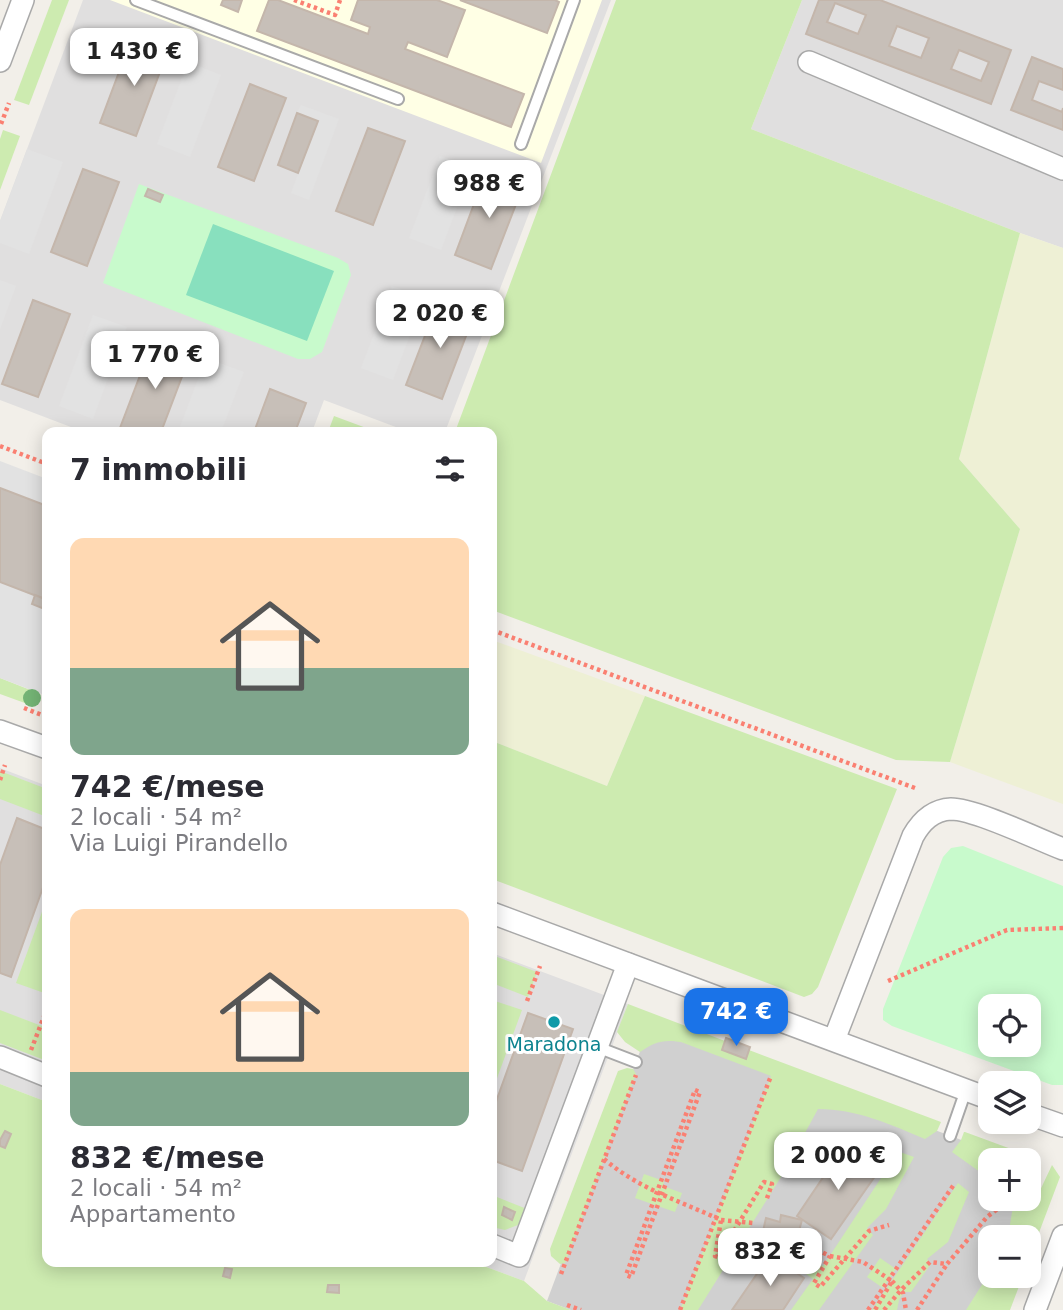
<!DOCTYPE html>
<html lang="it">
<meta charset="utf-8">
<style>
:root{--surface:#fff;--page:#f7f7f7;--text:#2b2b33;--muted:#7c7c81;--accent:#1a73e8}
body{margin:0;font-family:"DejaVu Sans",sans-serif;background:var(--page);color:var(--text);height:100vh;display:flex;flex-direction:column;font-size:26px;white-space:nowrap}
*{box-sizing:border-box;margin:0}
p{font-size:23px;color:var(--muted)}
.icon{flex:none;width:38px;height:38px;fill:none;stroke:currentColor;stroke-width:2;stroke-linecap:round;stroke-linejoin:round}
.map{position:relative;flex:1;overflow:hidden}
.side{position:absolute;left:42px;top:427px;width:455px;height:840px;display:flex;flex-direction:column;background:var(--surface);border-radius:14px;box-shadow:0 4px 18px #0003}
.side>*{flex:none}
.buttons{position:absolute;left:978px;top:994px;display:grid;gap:14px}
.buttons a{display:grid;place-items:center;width:63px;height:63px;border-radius:14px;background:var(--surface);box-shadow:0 4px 18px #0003;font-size:35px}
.price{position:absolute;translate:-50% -60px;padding:0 16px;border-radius:14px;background:#fff;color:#222;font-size:23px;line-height:46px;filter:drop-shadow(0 2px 4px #0008)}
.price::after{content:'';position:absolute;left:50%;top:42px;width:21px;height:16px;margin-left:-10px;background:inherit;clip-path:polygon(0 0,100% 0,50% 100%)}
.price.current{background:var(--accent);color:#fff}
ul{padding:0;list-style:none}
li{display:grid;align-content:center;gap:14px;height:371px;padding:0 28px}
li span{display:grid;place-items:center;height:217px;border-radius:14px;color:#555}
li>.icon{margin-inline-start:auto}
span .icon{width:126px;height:126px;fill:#fffc;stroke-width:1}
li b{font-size:30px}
h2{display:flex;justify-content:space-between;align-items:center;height:84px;padding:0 28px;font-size:30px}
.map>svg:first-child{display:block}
.residential{fill:#e0dfdf}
.education{fill:#ffffe5}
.religious{fill:#d0d0d0}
.farmland{fill:#eef0d5}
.grass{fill:#cdebb0}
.park{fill:#c8facc;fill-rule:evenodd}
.pitch{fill:#88e0be}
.parking{fill:#e2e2e2}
.building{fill:#c7bfb8;stroke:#c4b6ab;stroke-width:2;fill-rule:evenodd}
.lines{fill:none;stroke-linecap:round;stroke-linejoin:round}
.lane-casing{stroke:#a9a9a9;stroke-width:14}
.street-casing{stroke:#a9a9a9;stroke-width:24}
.path{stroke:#fa8072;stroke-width:4.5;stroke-dasharray:3.5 3.5;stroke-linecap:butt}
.lane{stroke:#fff;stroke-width:10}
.street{stroke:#fff;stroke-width:21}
.tree{fill:#74b475}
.culture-dot{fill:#0f9aa8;stroke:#fff;stroke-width:2.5}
.labels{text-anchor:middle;stroke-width:6;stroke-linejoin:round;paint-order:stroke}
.culture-label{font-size:19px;fill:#0d838f;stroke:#fff}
</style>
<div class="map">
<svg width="1063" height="1310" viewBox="0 0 1063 1310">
<rect width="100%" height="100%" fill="#f2efe9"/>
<g class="residential">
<path d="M83 0H611L445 432H409L324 400 312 432H84L0 400V221Z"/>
<path d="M802 0H1063V248L1020 233 751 129Z"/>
<path d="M0 768 47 786V1102L0 1084Z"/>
<path d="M492 953 628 1004 524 1281 473 1262H492Z"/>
</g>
<path class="education" d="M110 0H602L541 163Z"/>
<path class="religious" d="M664 1028 988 1150 980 1172 990 1182V1199H1006L1030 1223 1024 1237H990V1276L996 1310H571L547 1301 645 1038Z"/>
<g class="farmland">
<path d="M1020 233 1063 248V804L950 762 1020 529 959 459Z"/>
<path d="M492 640 645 696 607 786 492 741Z"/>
</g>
<g class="grass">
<path d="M52 0H69L29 105 14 100Z"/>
<path d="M616 0H802L751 129 1020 233 959 459 1020 529 950 762 896 760 492 610V432H455Z"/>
<path d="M3 130 20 136 0 190V139Z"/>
<path d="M334 416 377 432H328Z"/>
<path d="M0 678 38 693 33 706 0 694Z"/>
<path d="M645 696 897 789 818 987 812 994 804 997 492 879V741L607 786Z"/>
<path d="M0 771 47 789V817L0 799Z"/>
<path d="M47 898V994L16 983Z"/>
<path d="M492 955 537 972 528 997 492 983Z"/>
<path d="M492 1000 522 1010 492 1092Z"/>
<path d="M628 1004 725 1041 722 1050 746 1059 749 1050 941 1122 937 1131 925 1139C890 1124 856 1109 818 1109L781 1177 698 1310H680L771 1076 681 1042C663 1039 654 1042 640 1052L625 1042 617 1032Z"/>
<path d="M0 1010 47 1028V1061L0 1043Z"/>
<path d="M627 1068 633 1069 636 1074 565 1263 560 1264 551 1256 550 1249 618 1071Z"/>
<path d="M0 1084 47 1102V1262H473L524 1281 547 1301 571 1310H0Z"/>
<path d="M964 1132H965L1036 1158 1029 1167V1160H990V1182L980 1172 952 1152 961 1140Z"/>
<path d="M846 1133 914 1157 886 1209 867 1228 873 1235 819 1310H791L813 1279 782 1257 784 1250 823 1266 887 1169 842 1139Z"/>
<path d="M1052 1165 1060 1177 1029 1259V1237H1008L1013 1206 1022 1207 1035 1201Z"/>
<path d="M644 1174 664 1181 663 1186 682 1193 675 1212 635 1198Z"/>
<path d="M958 1183 969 1192 948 1242 927 1259 931 1264 911 1292H904L899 1300 897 1310H872Z"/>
<path d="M492 1195 527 1209 518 1225 505 1230 492 1227Z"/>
<path d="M880 1258 896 1269 883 1288 867 1277Z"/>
<path d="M990 1272V1276H1023L1010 1310H966Z"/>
</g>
<g class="park">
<path d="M139 184 338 258 348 264 351 275 322 352 310 359H298L103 283Z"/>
<path d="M963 846 1063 886V1085H1052L892 1026 883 1020V1009L943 857 951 848ZM990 1006H1029V1045H990Z"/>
</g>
<path class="pitch" d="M213 224 334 271 307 341 186 295Z"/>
<g class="parking">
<path d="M188 62 221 75 190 157 157 144Z"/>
<path d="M301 105 339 119 309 200 291 193 318 121 297 113Z"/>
<path d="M27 149 63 162 29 254 0 243V221Z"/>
<path d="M440 156 472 168 441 250 409 238Z"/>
<path d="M0 280 16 286 0 329Z"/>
<path d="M392 286 424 298 393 380 361 368Z"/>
<path d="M93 315 127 327 93 419 59 406Z"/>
<path d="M206 358 244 372 221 432H178Z"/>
<path d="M0 461 47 479V506L0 488Z"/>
<path d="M0 582 35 595 32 604 47 610V696L0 678Z"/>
</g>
<g class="building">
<path d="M223 0H242L238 12 221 5Z"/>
<path d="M269 0H278L368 34 370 27 351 20 358 0H437L465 10 447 57 408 42 405 49 524 94 511 127 257 31Z"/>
<path d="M460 0H555L559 2 547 33Z"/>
<path d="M819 0H880L1011 50 991 104 806 34ZM835 3 866 15 858 34 827 22ZM897 26 929 38 921 58 889 46ZM959 50 989 62 981 81 951 69Z"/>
<path d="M131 40 167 53 136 136 100 123Z"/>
<path d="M1032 57 1063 69V90L1039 81 1032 100 1062 112 1063 108V130L1011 110Z"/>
<path d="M250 84 286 98 254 181 218 167Z"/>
<path d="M297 113 318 121 298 173 278 165Z"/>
<path d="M368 128 405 141 373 225 336 211Z"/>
<path d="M83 169 119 182 87 266 51 252Z"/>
<path d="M486 172 523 186 491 269 455 255Z"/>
<path d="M148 189 163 195 160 202 145 196Z"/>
<path d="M33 300 70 314 38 397 2 384Z"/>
<path d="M438 302 474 315 442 399 406 385Z"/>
<path d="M152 344 189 358 161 432H130L120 428Z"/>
<path d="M270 389 306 403 295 432H254Z"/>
<path d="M0 488 47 506V600L0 582Z"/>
<path d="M35 595 47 600V610L32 604Z"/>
<path d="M17 818 47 830V876L11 977 0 973V865Z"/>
<path d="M528 1013 573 1029 522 1171 492 1160V1113Z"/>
<path d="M726 1038 750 1047 746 1059 722 1050Z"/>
<path d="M5 1131 11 1134 5 1148 0 1146V1140Z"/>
<path d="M845 1145 880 1169 831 1239 797 1216Z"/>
<path d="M504 1207 515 1212 512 1220 502 1215Z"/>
<path d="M781 1215 802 1220 793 1252 784 1250 782 1257 761 1252 764 1241 761 1240 766 1218 780 1222Z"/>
<path d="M770 1255 804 1278 783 1310H732Z"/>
<path d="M225 1268 232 1269 230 1278 223 1276Z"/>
<path d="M328 1285H339V1293L327 1292Z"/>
</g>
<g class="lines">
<g class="lane-casing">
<g id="lane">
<path d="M136 0 398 99"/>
<path d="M521 144 574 0"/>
<path d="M597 1047 636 1062"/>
<path d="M950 1136 966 1090"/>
</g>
</g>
<g class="street-casing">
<g id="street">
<path d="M0 61 23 0"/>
<path d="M809 62 1063 169"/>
<path d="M0 731 47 748"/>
<path d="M492 913 990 1099"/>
<path d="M834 1040 913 836C921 822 932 810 951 809 975 809 1037 839 1063 849"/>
<path d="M0 1057 47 1076"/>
<path d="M1029 1114 1063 1126"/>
<path d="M492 1245 519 1256 628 964"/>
<path d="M1035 1310 1063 1236"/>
</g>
</g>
<g class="path">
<path d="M294 0 335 15 340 0"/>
<path d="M1 124 9 103"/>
<path d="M0 446 47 464"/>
<path d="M492 630 915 788"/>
<path d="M24 708 47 717"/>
<path d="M0 780 5 765"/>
<path d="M888 981 1007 930 1063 928"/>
<path d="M527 1001 540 966"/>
<path d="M31 1050 45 1014"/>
<path d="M695 1090 700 1092 631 1277 626 1275Z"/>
<path d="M604 1159C639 1189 680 1201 721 1220L715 1256 718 1257 764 1182 772 1184 766 1201"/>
<path d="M721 1220 753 1223"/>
<path d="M804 1244 830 1256 814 1283 820 1287 869 1231 889 1225"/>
<path d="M830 1256 863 1262 892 1281 875 1310"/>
<path d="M561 1274 636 1075"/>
<path d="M892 1281 903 1293 906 1310"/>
<path d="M567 1305 581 1310"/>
<path d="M680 1310 771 1076"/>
<path d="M868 1310 955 1183"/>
<path d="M884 1310 901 1290 930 1262 947 1264 987 1217 1008 1201"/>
<path d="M917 1310 947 1264"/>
</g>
<use href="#lane" class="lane"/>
<use href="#street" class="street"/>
</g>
<circle class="tree" cx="32" cy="698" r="9"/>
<circle class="culture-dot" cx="554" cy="1022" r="7"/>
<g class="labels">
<g class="culture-label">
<text x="554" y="1051">Maradona</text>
</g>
</g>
</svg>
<div class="buttons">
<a><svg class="icon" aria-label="locate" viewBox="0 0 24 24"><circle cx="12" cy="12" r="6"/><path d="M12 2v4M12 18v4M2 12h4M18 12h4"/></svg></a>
<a><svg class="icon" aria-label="layers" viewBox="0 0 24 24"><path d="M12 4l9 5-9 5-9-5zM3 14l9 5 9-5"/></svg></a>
<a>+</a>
<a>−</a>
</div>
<b class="price" style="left:134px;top:88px">1 430 €</b>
<b class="price" style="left:489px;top:220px">988 €</b>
<b class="price" style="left:440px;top:350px">2 020 €</b>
<b class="price" style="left:155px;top:391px">1 770 €</b>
<b class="price current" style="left:736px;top:1048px">742 €</b>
<b class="price" style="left:838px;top:1192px">2 000 €</b>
<b class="price" style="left:770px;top:1288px">832 €</b>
<section class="side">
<h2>7 immobili<svg class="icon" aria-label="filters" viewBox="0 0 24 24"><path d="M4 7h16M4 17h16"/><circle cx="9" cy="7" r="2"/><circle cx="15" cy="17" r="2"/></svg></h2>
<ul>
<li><span style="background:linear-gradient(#ffd9b3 60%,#7fa58c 0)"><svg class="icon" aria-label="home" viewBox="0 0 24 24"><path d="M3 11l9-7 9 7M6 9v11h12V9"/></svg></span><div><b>742 €/mese</b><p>2 locali · 54 m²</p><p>Via Luigi Pirandello</p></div></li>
<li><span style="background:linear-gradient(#ffd9b3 75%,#7fa58c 0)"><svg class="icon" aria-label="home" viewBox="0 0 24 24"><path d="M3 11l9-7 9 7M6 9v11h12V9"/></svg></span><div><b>832 €/mese</b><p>2 locali · 54 m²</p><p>Appartamento</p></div></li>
</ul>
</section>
</div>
